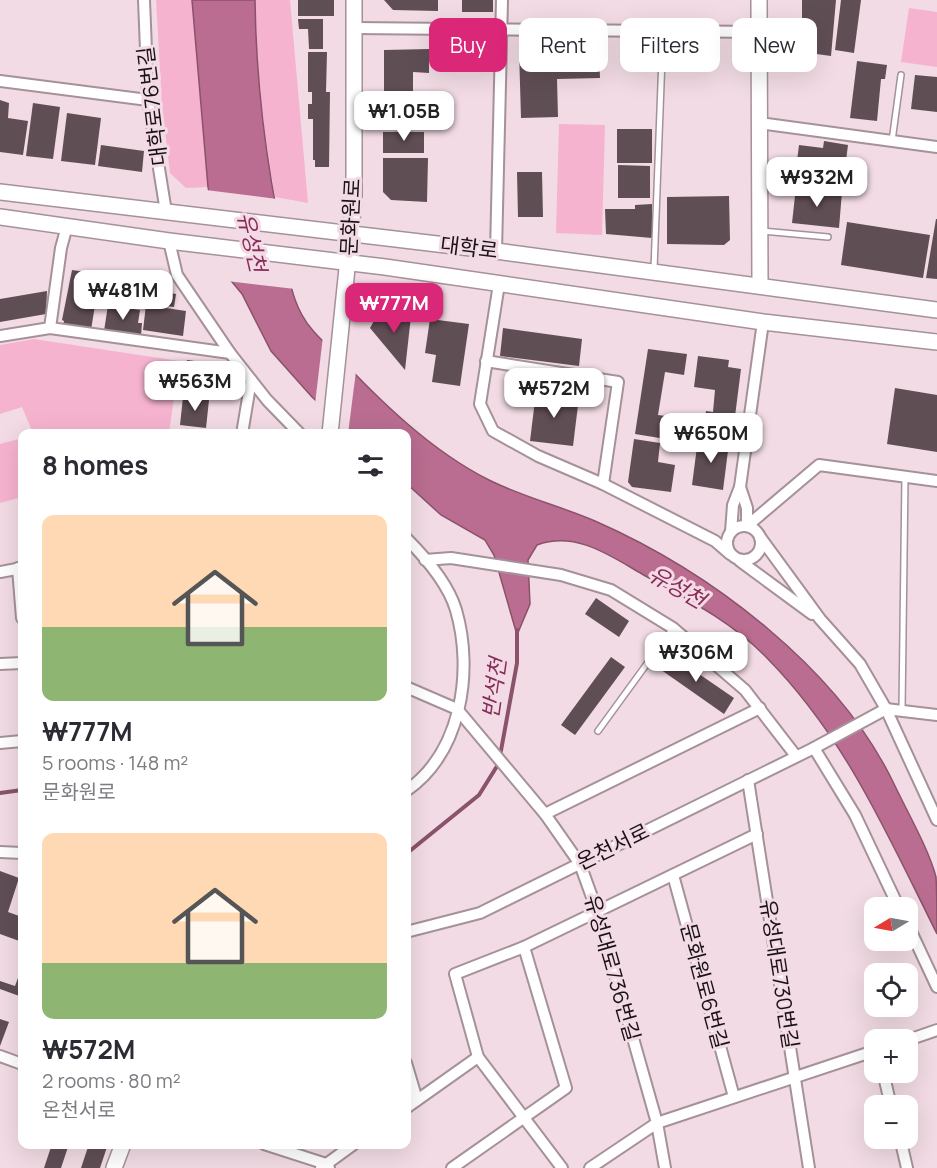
<!DOCTYPE html>
<meta charset="utf-8">
<style>
:root{--surface:#fff;--page:#f2f2f3;--text:#2b2b33;--muted:#7c7c81;--accent:#db2777}
body{margin:0;font-family:Manrope,"Noto Sans KR",sans-serif;background:var(--page);color:var(--text);height:100vh;display:flex;flex-direction:column;font-size:22px;white-space:nowrap}
*{box-sizing:border-box;margin:0}
p{font-size:20px;color:var(--muted)}
.icon{flex:none;width:33px;height:33px;fill:none;stroke:currentColor;stroke-width:2;stroke-linecap:round;stroke-linejoin:round}
.map{position:relative;flex:1;overflow:hidden}
.panel{position:absolute;left:18px;top:429px;width:393px;height:720px;display:flex;flex-direction:column;background:var(--surface);border-radius:12px;box-shadow:0 6px 24px #0002}
.panel>*{flex:none}
.guide{position:absolute;left:429px;top:18px;width:417px;height:54px;display:flex;gap:12px}
.needle{width:39px;rotate:260deg}
.tools{position:absolute;left:864px;top:897px;display:grid;gap:12px}
.tools a{display:grid;place-items:center;width:54px;height:54px;border-radius:12px;background:var(--surface);box-shadow:0 6px 24px #0002;font-size:30px}
.price{position:absolute;translate:-50% -51px;padding:0 14px;border-radius:12px;background:#fff;color:#222;font-size:20px;line-height:39px;filter:drop-shadow(0 2px 3px #0008)}
.price::after{content:'';position:absolute;left:50%;top:36px;width:18px;height:14px;margin-left:-9px;background:inherit;clip-path:polygon(0 0,100% 0,50% 100%)}
.price.selected{background:var(--accent);color:#fff}
ul{padding:0;list-style:none}
li{display:grid;align-content:center;gap:12px;height:318px;padding:0 24px}
li span{display:grid;place-items:center;height:186px;border-radius:12px;color:#555}
li>.icon{margin-inline-start:auto}
span .icon{width:108px;height:108px;fill:#fffc;stroke-width:1}
li b{font-size:26px}
h2{display:flex;justify-content:space-between;align-items:center;height:72px;padding:0 24px;font-size:26px}
.tag{padding:0 21px;border-radius:12px;background:var(--surface);box-shadow:0 6px 24px #0002;font-size:21px;line-height:54px}
.tag.selected{background:var(--accent);color:#fff}
.map>svg:first-child{display:block}
.green{fill:#f6b3cf}
.water{fill:#ba6d90;stroke:#8a526b;stroke-width:1.5}
.pier{fill:#f2dbe4}
.lines{fill:none;stroke-linecap:round;stroke-linejoin:round}
.stream{stroke:#8a526b;stroke-width:4}
.building{fill:#604e55}
.lane-casing{stroke:#a59199;stroke-width:8}
.street-casing{stroke:#a59199;stroke-width:14}
.secondary-casing{stroke:#a59199;stroke-width:18}
.lane{stroke:#fff;stroke-width:5}
.street{stroke:#fff;stroke-width:10}
.secondary{stroke:#fff;stroke-width:15}
.labels{text-anchor:middle;stroke-width:6;stroke-linejoin:round;paint-order:stroke}
.street-label{font-size:21px;fill:#1a1316;stroke:#f2dbe4}
.water-label{font-size:22px;font-style:italic;fill:#892b5b;stroke:#f2dbe4}
</style>
<div class="map">
<svg width="937" height="1168" viewBox="0 0 937 1168">
<rect width="100%" height="100%" fill="#f2dbe4"/>
<g class="green">
<path d="M156 0H192L208 187 186 188 170 173 162 106Z"/>
<path d="M255 0H290L308 203 275 197C264 132 256 67 255 0Z"/>
<path d="M909 8 937 12V67L901 62Z"/>
<path d="M559 124 605 125 602 235 556 233Z"/>
<path d="M34 339 179 361 169 433H33L22 407 0 414V345Z"/>
<path d="M22 438V497L0 503V444Z"/>
</g>
<path class="water" d="M192 0H255C256 82 266 163 283 243 287 266 290 294 302 315 310 330 323 341 335 353 379 400 431 451 489 480 523 497 560 506 595 521 711 572 840 669 895 786 908 813 929 850 936 877 937 894 937 917 937 934 887 834 846 738 766 657 731 621 685 598 642 574 609 555 576 531 537 545L528 560 530 604 517 635 494 555 485 540 441 515 407 484 406 434 351 433 312 397 271 351 242 294 223 271 208 187Z"/>
<g class="pier">
<path d="M206 190 277 199 295 289 227 281 220 272Z"/>
<path d="M323 336 356 371 348 434 315 404Z"/>
</g>
<g class="lines">
<g class="stream">
<path d="M500 756 517 663V630"/>
<path d="M0 793 22 790"/>
<path d="M406 854 479 795 499 763"/>
</g>
</g>
<g class="building">
<rect x="298" y="0" width="36" height="16"/>
<path d="M384 0H438V11L393 10Z"/>
<rect x="462" y="0" width="31" height="12"/>
<path d="M802 0H836L831 56 802 52Z"/>
<path d="M841 0H861L854 53 835 50Z"/>
<path d="M298 19H323V49H309L308 29H299Z"/>
<path d="M599 48 600 78 557 79 558 117 521 118 519 50Z"/>
<path d="M429 49V73L413 72V120H384V50Z"/>
<path d="M308 52H327L326 92H330L329 167H315V160H313V119H308V104H312V92H308Z"/>
<path d="M857 61 887 65 885 79H881L877 121 850 118Z"/>
<path d="M915 75 937 77V112L911 109Z"/>
<path d="M0 100 9 103 8 118 28 121 23 155 0 152Z"/>
<path d="M33 103 60 107 53 159 26 156Z"/>
<path d="M67 113 101 118 95 165 61 161Z"/>
<rect x="617" y="129" width="35" height="34"/>
<rect x="383" y="132" width="41" height="21"/>
<path d="M824 141 848 145 844 176 796 169 799 145 823 148Z"/>
<path d="M101 145 144 151 142 172 98 166Z"/>
<path d="M383 158H428L427 202 391 200 383 192Z"/>
<path d="M618 165 650 166V198H618Z"/>
<path d="M517 172H542L543 217H518Z"/>
<path d="M796 187 842 192 839 228 792 223Z"/>
<path d="M729 196 730 240 724 245 667 244V197Z"/>
<path d="M652 204V238L606 234 605 209H635V205Z"/>
<path d="M936 219H937V279L926 278Z"/>
<path d="M847 222 930 235 923 278 841 265Z"/>
<path d="M72 270 100 274 91 330 63 326 64 321 62 320Z"/>
<path d="M114 276 145 281 142 305 111 300Z"/>
<path d="M148 290 176 294 174 307 146 303Z"/>
<path d="M47 291 46 314 0 322V299Z"/>
<path d="M108 305 140 310 138 323H142L141 336 104 331Z"/>
<path d="M146 305 186 311 183 336 143 330Z"/>
<path d="M386 310 411 316 405 370 370 328 375 319Z"/>
<path d="M430 319 469 324 460 386 432 382 436 355 425 353Z"/>
<path d="M503 328 582 339 579 366 500 356Z"/>
<path d="M648 349 687 354 684 375 665 372 658 415 681 418 678 441 635 434Z"/>
<path d="M698 356 729 360 728 367 741 369 732 440 702 436 706 411 713 412 715 390 694 387Z"/>
<path d="M187 360 217 364 210 395 183 391Z"/>
<path d="M225 366 236 379 235 399 220 396Z"/>
<path d="M895 388 937 395V452L887 444Z"/>
<path d="M536 392 579 397 573 446 530 441Z"/>
<path d="M183 397 209 400 206 428 180 425Z"/>
<path d="M634 439 660 443 658 462 675 465 671 492 632 487 628 482Z"/>
<path d="M698 439 729 443 723 490 692 485Z"/>
<path d="M596 598 629 621 619 637 585 614Z"/>
<path d="M667 652 734 698 724 714 657 667Z"/>
<path d="M611 657 625 667 575 735 561 725Z"/>
<path d="M0 871 19 878 8 912 22 917V942L0 934Z"/>
<path d="M22 967V997L0 989V981L15 986Z"/>
<path d="M0 1019 9 1022 0 1046Z"/>
<path d="M52 1144H69L61 1168H44Z"/>
<path d="M89 1144H108L100 1168H81Z"/>
</g>
<g class="lines">
<g class="lane-casing">
<g id="lane">
<path d="M892 141 901 75"/>
<path d="M761 231 828 237"/>
<path d="M654 269 663 31"/>
<path d="M902 710 905 477"/>
<path d="M598 731 673 628"/>
</g>
</g>
<g class="street-casing">
<g id="street">
<path d="M144 0 148 100 166 212"/>
<path d="M354 28 758 32"/>
<path d="M0 81 148 100"/>
<path d="M759 123 937 147"/>
<path d="M169 241 177 275 230 353 267 400 300 434"/>
<path d="M496 251 502 0"/>
<path d="M499 284 480 404 493 431 538 456 603 484 715 541 730 554"/>
<path d="M50 328 61 248 67 226"/>
<path d="M0 336 50 328 230 353"/>
<path d="M486 361 618 382 603 484"/>
<path d="M242 434 251 380"/>
<path d="M740 487 747 508V526"/>
<circle cx="744" cy="543" r="17"/>
<path d="M747 526 819 465 937 481"/>
<path d="M731 532 733 505 740 487 763 322"/>
<path d="M760 537 820 619 860 664 886 709 937 820"/>
<path d="M406 538C426 558 448 583 456 610 474 672 461 753 406 791"/>
<path d="M425 560 451 558 561 575 611 590 673 628 745 690 796 756"/>
<path d="M740 561 812 614"/>
<path d="M18 568 22 618"/>
<path d="M0 572 22 568"/>
<path d="M0 664 22 663"/>
<path d="M406 687 457 709 545 814 580 864 597 911 657 1123 665 1168"/>
<path d="M0 743 22 741"/>
<path d="M814 748 855 815 899 908"/>
<path d="M748 780 809 1168"/>
<path d="M545 814 760 708"/>
<path d="M0 852 22 853"/>
<path d="M673 875 734 1097"/>
<path d="M908 925 937 987"/>
<path d="M406 932 480 913 814 748 886 709 937 715"/>
<path d="M908 1040 937 1030"/>
<path d="M0 1056 22 1064"/>
<path d="M406 1063 417 1100"/>
<path d="M883 1072 891 1106"/>
<path d="M406 1108 478 1057"/>
<path d="M900 1138 907 1168"/>
<path d="M264 1144 326 1164 329 1168"/>
<path d="M321 1168 354 1144"/>
<path d="M452 1168 566 1088 524 947"/>
<path d="M562 1168 478 1057 455 974 524 947 757 834"/>
<path d="M590 1168 657 1123 874 1051"/>
</g>
</g>
<g class="secondary-casing">
<g id="secondary">
<path d="M759 0 760 285"/>
<path d="M0 192 496 251 937 310"/>
<path d="M0 217 169 241 385 267 763 322 937 342"/>
<path d="M330 434 354 200V0"/>
<path d="M114 1168 123 1144"/>
</g>
</g>
<use href="#lane" class="lane"/>
<use href="#street" class="street"/>
<use href="#secondary" class="secondary"/>
</g>
<g class="labels">
<g class="street-label">
<text transform="translate(153 106) rotate(-97)" y="7">대학로76번길</text>
<text transform="translate(351 217) rotate(-87)" y="7">문화원로</text>
<text transform="translate(469 248) rotate(7)" y="7">대학로</text>
<text transform="translate(613 847) rotate(-26)" y="7">온천서로</text>
<text transform="translate(612 968) rotate(74)" y="7">유성대로736번길</text>
<text transform="translate(779 974) rotate(81)" y="7">유성대로730번길</text>
<text transform="translate(704 986) rotate(75)" y="7">문화원로6번길</text>
</g>
<g class="water-label">
<text transform="translate(252 242) rotate(77)" y="8">유성천</text>
<text transform="translate(677 587) rotate(30)" y="8">유성천</text>
<text transform="translate(494 688) rotate(-82)" y="8">반석천</text>
</g>
</g>
</svg>
<div class="tools">
<a><svg class="needle" viewBox="-14 -14 28 28"><path d="M0-13l5 13h-10z" fill="#e53935"/><path d="M0 13l5-13h-10z" fill="#7c7c81"/></svg></a>
<a><svg class="icon" aria-label="locate" viewBox="0 0 24 24"><circle cx="12" cy="12" r="6"/><path d="M12 2v4M12 18v4M2 12h4M18 12h4"/></svg></a>
<a>+</a>
<a>−</a>
</div>
<b class="price" style="left:404px;top:142px">₩1.05B</b>
<b class="price" style="left:817px;top:208px">₩932M</b>
<b class="price" style="left:123px;top:321px">₩481M</b>
<b class="price selected" style="left:394px;top:334px">₩777M</b>
<b class="price" style="left:195px;top:412px">₩563M</b>
<b class="price" style="left:554px;top:419px">₩572M</b>
<b class="price" style="left:711px;top:464px">₩650M</b>
<b class="price" style="left:696px;top:683px">₩306M</b>
<div class="guide">
<a class="tag selected">Buy</a>
<a class="tag">Rent</a>
<a class="tag">Filters</a>
<a class="tag">New</a>
</div>
<section class="panel">
<h2>8 homes<svg class="icon" aria-label="filters" viewBox="0 0 24 24"><path d="M4 7h16M4 17h16"/><circle cx="9" cy="7" r="2"/><circle cx="15" cy="17" r="2"/></svg></h2>
<ul>
<li><span style="background:linear-gradient(#ffd9b3 60%,#8fb573 0)"><svg class="icon" aria-label="home" viewBox="0 0 24 24"><path d="M3 11l9-7 9 7M6 9v11h12V9"/></svg></span><div><b>₩777M</b><p>5 rooms · 148 m²</p><p>문화원로</p></div></li>
<li><span style="background:linear-gradient(#ffd9b3 70%,#8fb573 0)"><svg class="icon" aria-label="home" viewBox="0 0 24 24"><path d="M3 11l9-7 9 7M6 9v11h12V9"/></svg></span><div><b>₩572M</b><p>2 rooms · 80 m²</p><p>온천서로</p></div></li>
</ul>
</section>
</div>
